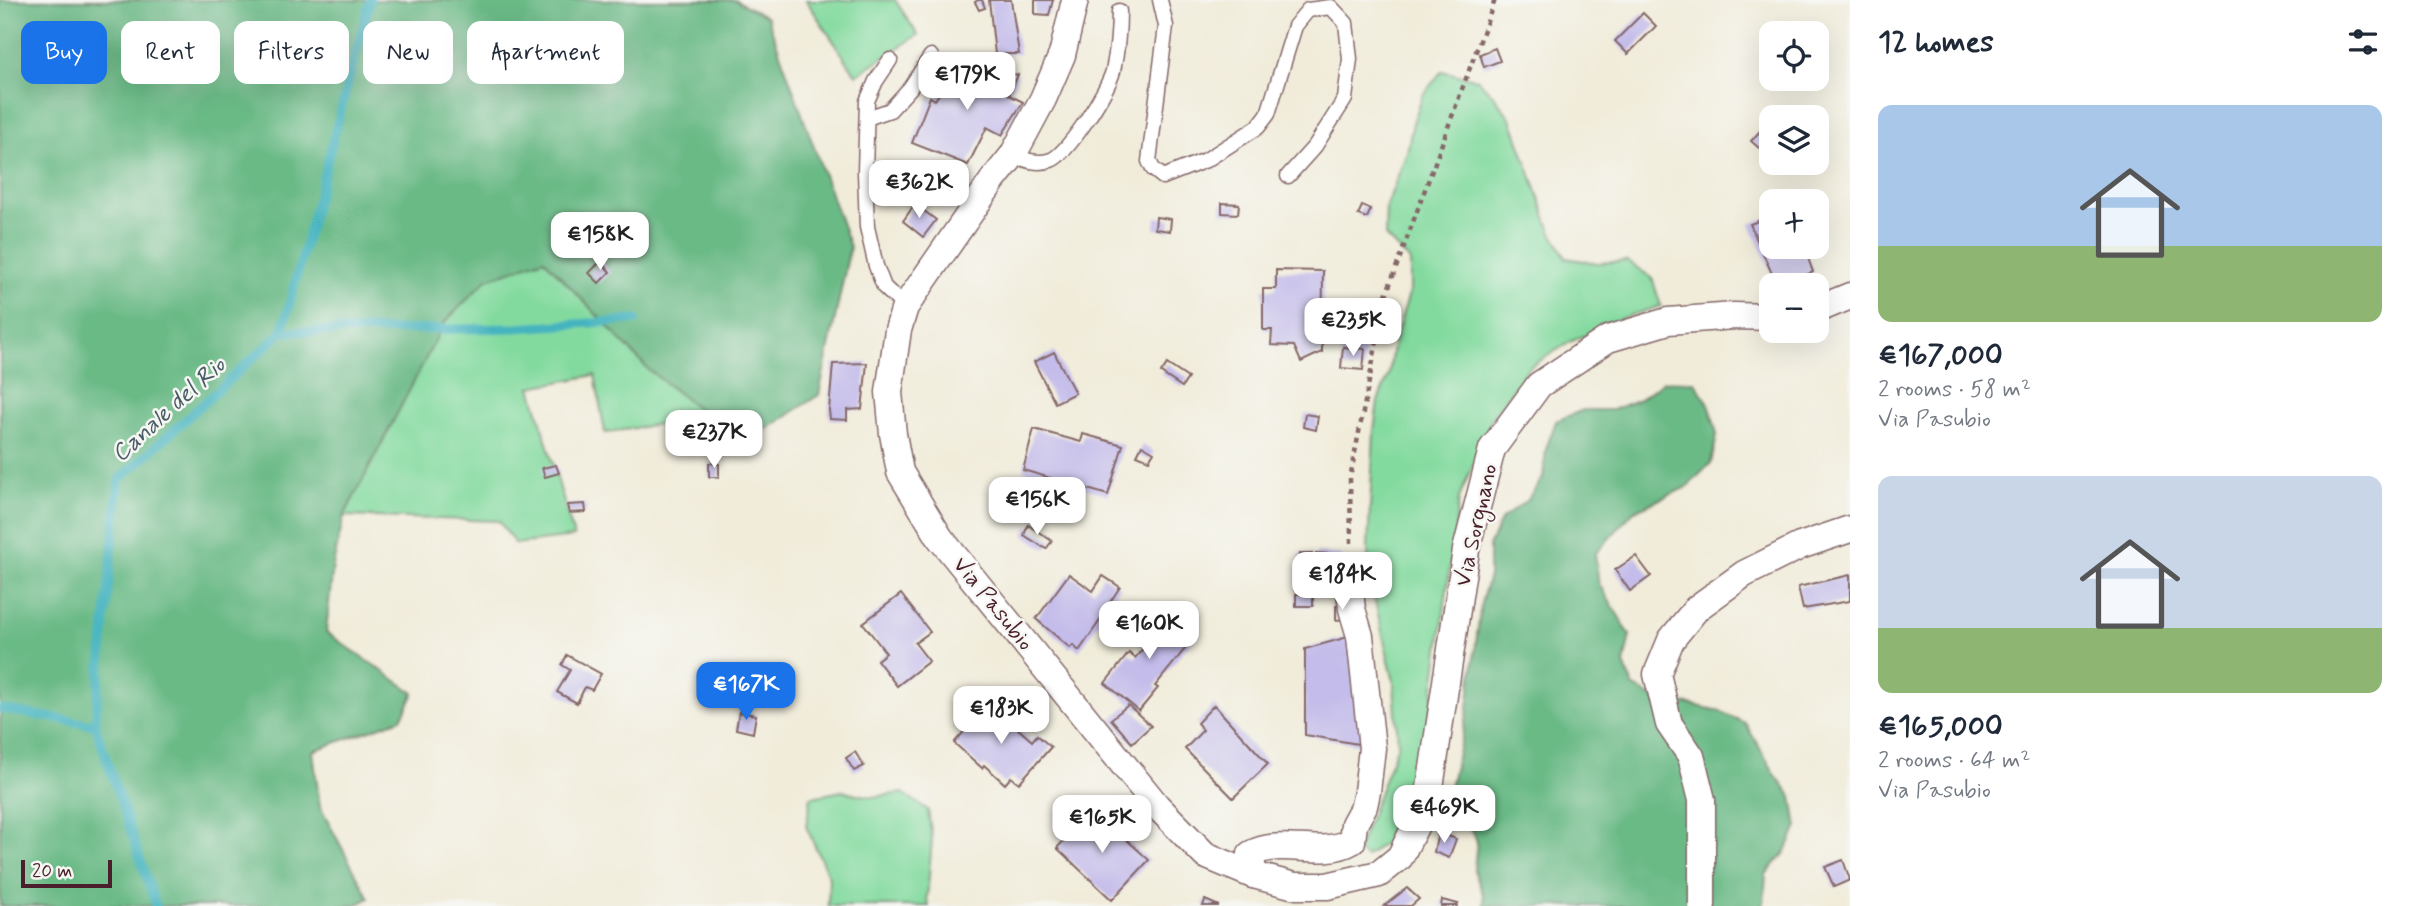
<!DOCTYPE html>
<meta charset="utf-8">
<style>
:root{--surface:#fff;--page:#f6f6f7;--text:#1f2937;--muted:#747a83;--accent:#1a73e8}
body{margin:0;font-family:Mynerve,sans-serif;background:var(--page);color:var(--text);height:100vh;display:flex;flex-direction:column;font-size:26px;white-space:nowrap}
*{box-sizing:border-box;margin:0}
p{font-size:23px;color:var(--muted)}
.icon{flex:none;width:38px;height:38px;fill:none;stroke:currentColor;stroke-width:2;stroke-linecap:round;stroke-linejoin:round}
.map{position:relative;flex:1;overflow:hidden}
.drawer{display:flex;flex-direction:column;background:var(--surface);width:560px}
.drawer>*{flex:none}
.banner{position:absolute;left:21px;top:21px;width:665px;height:63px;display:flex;gap:14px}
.tools{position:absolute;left:1759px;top:21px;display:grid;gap:14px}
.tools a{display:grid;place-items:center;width:70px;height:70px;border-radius:14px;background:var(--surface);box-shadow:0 7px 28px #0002;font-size:35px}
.scale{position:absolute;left:21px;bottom:18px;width:91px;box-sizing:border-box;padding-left:7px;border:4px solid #4a1f2b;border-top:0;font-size:19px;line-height:24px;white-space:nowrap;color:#4a1f2b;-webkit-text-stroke:5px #f6f6f2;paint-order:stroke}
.price{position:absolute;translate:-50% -60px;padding:0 16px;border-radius:14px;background:#fff;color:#222;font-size:23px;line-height:46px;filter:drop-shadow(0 2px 4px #0008)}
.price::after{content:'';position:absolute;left:50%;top:42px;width:21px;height:16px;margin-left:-10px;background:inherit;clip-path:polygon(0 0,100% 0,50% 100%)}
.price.selected{background:var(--accent);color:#fff}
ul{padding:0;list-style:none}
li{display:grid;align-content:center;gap:14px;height:371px;padding:0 28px}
li span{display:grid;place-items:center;height:217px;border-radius:14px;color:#555}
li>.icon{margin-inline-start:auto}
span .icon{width:126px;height:126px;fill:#fffc;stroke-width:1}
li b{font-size:30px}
h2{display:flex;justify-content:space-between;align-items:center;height:84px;padding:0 28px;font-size:30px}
.pill{padding:0 24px;border-radius:14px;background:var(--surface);box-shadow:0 7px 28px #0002;font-size:24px;line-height:63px}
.pill.selected{background:var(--accent);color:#fff}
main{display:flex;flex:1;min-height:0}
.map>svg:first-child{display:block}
.green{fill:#83da9f;stroke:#667c65;stroke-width:2}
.forest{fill:#6aba86;stroke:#5a6c58;stroke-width:2}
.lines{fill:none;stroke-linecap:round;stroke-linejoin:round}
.stream{stroke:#45b4bf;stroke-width:9}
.building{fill:#c4bcea}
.service-casing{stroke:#846768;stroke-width:17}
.minor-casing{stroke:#846768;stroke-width:29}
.path{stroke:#846768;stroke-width:4.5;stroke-dasharray:5 5;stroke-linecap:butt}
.service{stroke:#fff;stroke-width:14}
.minor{stroke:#fff;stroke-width:26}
.labels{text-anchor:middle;stroke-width:5;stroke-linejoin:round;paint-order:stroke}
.street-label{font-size:23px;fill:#4a1f2b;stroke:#f6f6f2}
.water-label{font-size:24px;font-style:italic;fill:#485b66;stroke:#f6f6f2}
</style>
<main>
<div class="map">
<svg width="1850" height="906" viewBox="0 0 1850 906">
<rect width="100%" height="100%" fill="#f6f6f2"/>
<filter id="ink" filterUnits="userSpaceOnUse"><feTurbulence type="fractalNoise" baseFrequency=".0143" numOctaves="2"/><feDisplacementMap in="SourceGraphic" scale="14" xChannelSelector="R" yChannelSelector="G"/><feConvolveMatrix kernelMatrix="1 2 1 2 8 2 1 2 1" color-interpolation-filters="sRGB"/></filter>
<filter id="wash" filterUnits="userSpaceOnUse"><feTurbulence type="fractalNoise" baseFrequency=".00686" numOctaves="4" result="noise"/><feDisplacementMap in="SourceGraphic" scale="28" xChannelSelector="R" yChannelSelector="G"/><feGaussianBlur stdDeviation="1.57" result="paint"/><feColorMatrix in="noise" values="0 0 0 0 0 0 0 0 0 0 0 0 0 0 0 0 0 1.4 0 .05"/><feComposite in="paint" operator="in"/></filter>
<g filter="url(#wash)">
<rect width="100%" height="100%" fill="#f1ecda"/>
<g class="green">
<path d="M806 0H895L918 35 856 75Z"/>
<path d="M1442 71 1478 80 1494 96 1511 119 1551 231 1566 258 1597 263 1627 261 1652 278 1661 306 1622 318 1570 342 1528 368 1492 418 1459 498 1423 771 1397 833 1366 857 1357 851 1398 744 1394 682 1369 576 1368 547 1374 431 1378 401 1389 374 1393 346 1410 290V261L1385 236 1386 207 1407 152 1413 123 1423 95Z"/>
<path d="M544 259 649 370 708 416 605 433 595 375 531 387 574 537 515 544 499 521 344 516 444 323 487 279Z"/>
<path d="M842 791 872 797 903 793 928 810 932 839 927 899 929 906H828L829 877 806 826 811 797Z"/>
</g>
<g class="forest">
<path d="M0 0H735L767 17 850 247 819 395 767 429 708 416 649 370 544 259 487 279 444 323 344 516 333 565 326 632 414 693 401 719 313 751 320 807 369 898 354 906H0Z"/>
<path d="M1664 381 1695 382 1710 407 1717 435 1711 463 1687 487 1634 511 1595 554 1599 584 1630 635 1624 664 1633 686 1659 701 1689 704 1719 711 1745 723 1775 774 1792 797 1797 827 1785 853 1766 874 1764 903 1761 906H1484V897L1474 870 1477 841 1449 791 1467 715 1481 603 1489 576V546L1502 519 1526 501 1543 478 1546 449 1556 421 1583 410H1612L1640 399Z"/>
</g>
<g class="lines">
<g class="stream">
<path d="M282 332 515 328 636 320"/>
<path d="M0 709 95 725"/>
<path d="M156 906 95 725 119 480 282 332 370 0"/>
</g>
</g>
<g id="blocks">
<g class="building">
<path d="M978 0H982L985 8 979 10 975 2Z"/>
<path d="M989 0H1011L1019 54H995Z"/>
<path d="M1035 0H1053L1049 15 1035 14Z"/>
<path d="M1643 13 1656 26 1628 54 1615 41Z"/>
<path d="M1495 48 1500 61 1484 67 1480 54Z"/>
<path d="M960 64 1018 75 1009 95 1023 102 1002 135 987 127 968 165 912 143 930 97 935 100Z"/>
<path d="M1760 131 1769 140 1759 148 1751 141Z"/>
<path d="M1222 203 1239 204 1238 214 1222 213Z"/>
<path d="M915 204 936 220 923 237 903 221Z"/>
<path d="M1362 206 1371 209 1367 218 1358 215Z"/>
<path d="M1771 216V247H1804L1813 272 1782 285H1777L1750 224Z"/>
<path d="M1156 217 1171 219 1170 231 1155 229Z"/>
<path d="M601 261 610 272 599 283 589 273Z"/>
<path d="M1276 270 1323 271 1322 352 1301 362 1294 346 1271 345 1272 330H1263V289H1276Z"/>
<path d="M1343 347 1365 349 1363 370 1341 368Z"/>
<path d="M1054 352 1075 393 1055 403 1034 362Z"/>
<path d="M867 363 862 409 847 410V420L830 419 829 410 833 364Z"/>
<path d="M1167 364 1188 378 1182 387 1161 373Z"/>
<path d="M1305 414 1318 416 1316 430 1303 427Z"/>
<path d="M1034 429 1081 442 1083 434 1123 445 1108 495 1023 470Z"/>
<path d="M1142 445 1154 452 1149 460 1137 455Z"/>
<path d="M709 463 719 464V477H709Z"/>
<path d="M556 465 559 473 545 477 542 468Z"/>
<path d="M585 504 586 512 569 513 567 505Z"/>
<path d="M1028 525 1052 541 1046 549 1024 535Z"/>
<path d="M1316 553 1342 555 1340 568 1315 566Z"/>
<path d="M1300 554H1312L1311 574H1299Z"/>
<path d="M1636 556 1651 576 1630 591 1615 570Z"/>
<path d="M1069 574 1093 591 1103 576 1120 587 1110 602 1112 603 1079 651 1073 645 1070 648 1036 619Z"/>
<path d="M1850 575V601L1803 609 1798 587Z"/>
<path d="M901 594 930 632 915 643 929 661 897 686 877 660 886 653 863 623Z"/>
<rect x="1296" y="594" width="17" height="12"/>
<path d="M1336 605H1347L1348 619 1336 620Z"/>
<path d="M1150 612 1162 626 1168 618 1193 639 1155 686 1158 688 1139 711 1105 683 1129 653 1135 658 1146 645 1131 632Z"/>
<path d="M1355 635 1364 745 1305 735V649Z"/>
<path d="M567 655 601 674 592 690 585 687 577 703 557 692 570 670 562 665Z"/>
<path d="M989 703 1032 741 1037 735 1051 747 1019 783 1011 777 1005 784 984 765 982 768 954 743Z"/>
<path d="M1128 705 1151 726 1132 743 1111 719Z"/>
<path d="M1214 705 1268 764 1233 798 1185 749 1203 730 1197 723Z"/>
<path d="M739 712 756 715 753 733 736 729Z"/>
<path d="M855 752 864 766 854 771 846 758Z"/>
<path d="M1083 812 1093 822 1097 817 1114 834 1117 831 1149 860 1112 900 1057 848 1070 834 1066 830Z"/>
<path d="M1438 832 1456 839 1449 858 1434 852Z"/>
<path d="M1843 860 1850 880 1834 887 1825 867Z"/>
<path d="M1407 888 1419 899 1411 906H1384Z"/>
<path d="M1205 900 1219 906H1203Z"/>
<path d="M1442 900 1458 904 1457 906H1441Z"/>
</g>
</g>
</g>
<g filter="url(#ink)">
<use href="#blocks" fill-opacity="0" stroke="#846768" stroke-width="2"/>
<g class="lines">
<g class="service-casing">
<g id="service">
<path d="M1160 0 1166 26 1149 161 1153 169 1163 177 1206 160 1258 127 1268 114 1295 26 1308 10 1331 7 1346 23 1350 59 1345 99 1315 146 1288 176"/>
<path d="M890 60 876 81 867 101 865 172 867 227 876 266 884 287 905 307"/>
<path d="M867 118 890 110 910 88 931 56"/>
<path d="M1013 155C1026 160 1037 165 1051 160 1068 154 1108 90 1113 71 1117 52 1119 31 1119 11"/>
</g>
</g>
<g class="minor-casing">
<g id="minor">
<path d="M1075 0 1062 55 1043 99 1013 155 993 180 905 307 898 330 889 392 893 434 900 472 940 538 1157 806 1205 855 1253 875 1295 886H1327L1379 874 1400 857 1428 801 1466 550 1492 449 1539 385 1608 339 1668 321 1734 316 1771 317"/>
<path d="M1816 310 1850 296"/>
<path d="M1253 875 1251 854C1281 837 1321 859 1352 841L1354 824 1364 806 1367 792 1372 748 1360 636 1352 609 1349 583 1351 569"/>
<path d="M1702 906V800L1691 756 1669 724 1657 674 1671 640 1697 608 1744 574 1800 546 1850 529"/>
</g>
</g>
<path class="path" d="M1351 543 1350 478 1386 295 1495 0"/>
<use href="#service" class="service"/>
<use href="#minor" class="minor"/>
</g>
</g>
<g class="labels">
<g class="street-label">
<text transform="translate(1475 525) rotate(-77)" y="8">Via Sorgnano</text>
<text transform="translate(994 603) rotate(51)" y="8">Via Pasubio</text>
</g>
<g class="water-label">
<text transform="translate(168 409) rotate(-42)" y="8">Canale del Rio</text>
</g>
</g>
</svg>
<div class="tools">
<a><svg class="icon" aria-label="locate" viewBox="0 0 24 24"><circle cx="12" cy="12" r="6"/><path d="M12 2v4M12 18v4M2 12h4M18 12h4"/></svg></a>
<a><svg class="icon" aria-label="layers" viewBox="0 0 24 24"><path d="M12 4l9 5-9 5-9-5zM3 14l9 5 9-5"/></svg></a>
<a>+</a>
<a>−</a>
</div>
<div class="scale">20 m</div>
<b class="price" style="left:967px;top:112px">€179K</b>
<b class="price" style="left:919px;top:220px">€362K</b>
<b class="price" style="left:600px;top:272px">€158K</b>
<b class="price" style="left:1353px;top:358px">€235K</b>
<b class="price" style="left:714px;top:470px">€237K</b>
<b class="price" style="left:1037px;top:537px">€156K</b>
<b class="price" style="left:1342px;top:612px">€184K</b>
<b class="price" style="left:1149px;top:661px">€160K</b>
<b class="price selected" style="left:746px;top:722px">€167K</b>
<b class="price" style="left:1001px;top:746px">€183K</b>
<b class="price" style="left:1444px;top:845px">€469K</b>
<b class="price" style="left:1102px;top:855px">€165K</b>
<div class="banner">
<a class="pill selected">Buy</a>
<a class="pill">Rent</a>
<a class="pill">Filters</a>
<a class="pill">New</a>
<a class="pill">Apartment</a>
</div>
</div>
<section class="drawer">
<h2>12 homes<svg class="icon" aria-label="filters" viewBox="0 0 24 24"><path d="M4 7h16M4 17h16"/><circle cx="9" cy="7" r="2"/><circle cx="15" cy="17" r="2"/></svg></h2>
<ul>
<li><span style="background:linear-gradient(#a9c7e8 65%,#8fb573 0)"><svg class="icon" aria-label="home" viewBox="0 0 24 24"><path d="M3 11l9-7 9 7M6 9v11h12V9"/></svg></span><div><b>€167,000</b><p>2 rooms · 58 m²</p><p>Via Pasubio</p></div></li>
<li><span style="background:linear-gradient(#c9d6e8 70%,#8fb573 0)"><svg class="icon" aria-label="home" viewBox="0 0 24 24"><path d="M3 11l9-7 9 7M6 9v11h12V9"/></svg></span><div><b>€165,000</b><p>2 rooms · 64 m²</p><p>Via Pasubio</p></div></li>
</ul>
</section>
</main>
